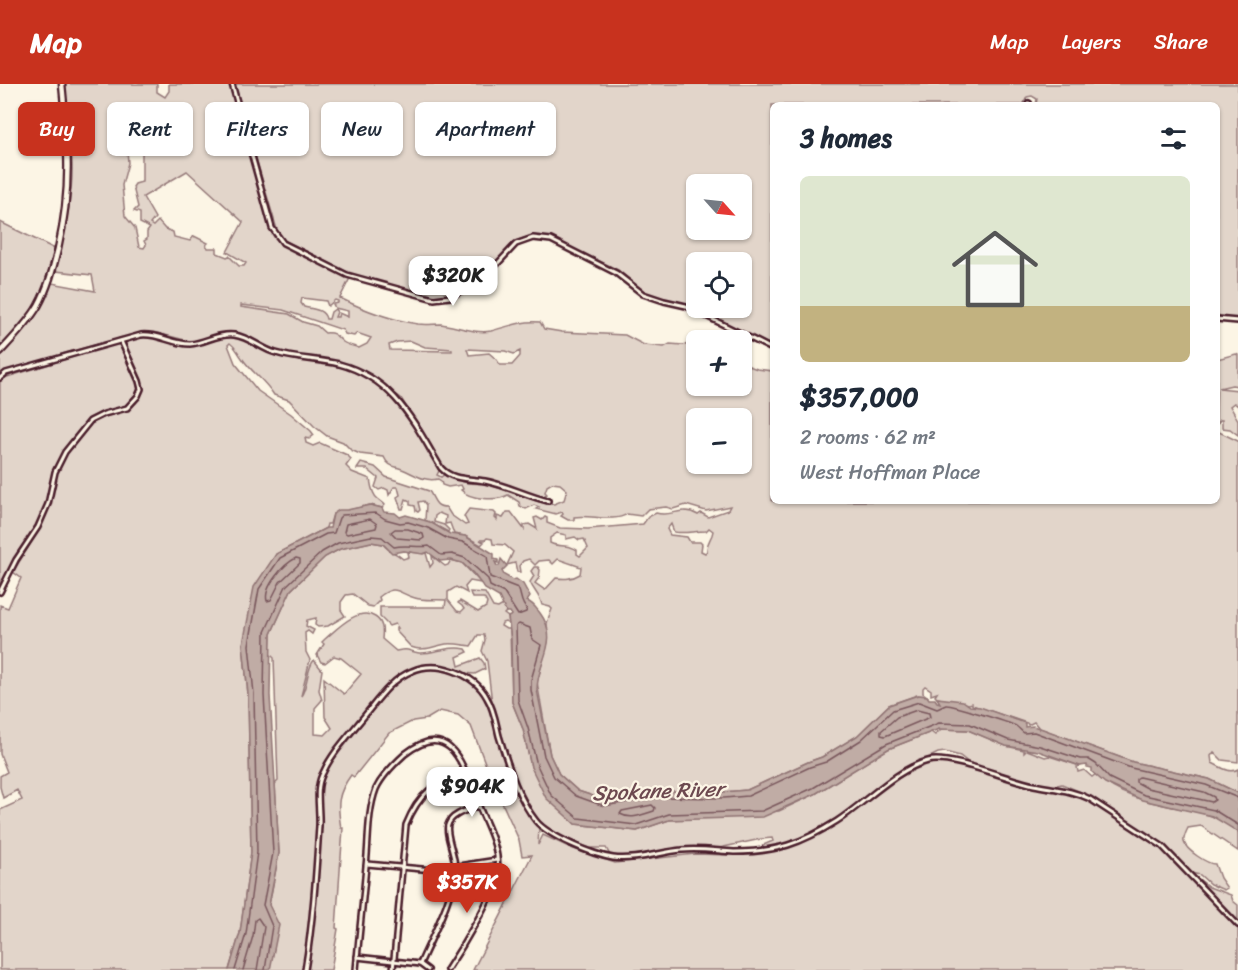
<!DOCTYPE html>
<meta charset="utf-8">
<style>
:root{--surface:#fff;--page:#f6f6f7;--text:#1f2937;--muted:#747a83;--line:#e0e1e3;--accent:#c8321e}
body{margin:0;font-family:Sriracha,sans-serif;background:var(--page);color:var(--text);height:100vh;display:flex;flex-direction:column;font-size:22px;white-space:nowrap}
*{box-sizing:border-box;margin:0}
p{font-size:20px;color:var(--muted)}
.icon{flex:none;width:33px;height:33px;fill:none;stroke:currentColor;stroke-width:2;stroke-linecap:round;stroke-linejoin:round}
.map{position:relative;flex:1;overflow:hidden}
.sheet{position:absolute;left:770px;top:18px;width:450px;height:402px;display:flex;flex-direction:column;background:var(--surface);border-radius:9px;box-shadow:0 2px 4px #0004}
.sheet>*{flex:none}
.top-card{position:absolute;left:18px;top:18px;width:570px;height:54px;display:flex;gap:12px}
.needle{width:39px;rotate:117deg}
.buttons{position:absolute;left:686px;top:90px;display:grid;gap:12px}
.buttons a{display:grid;place-items:center;width:66px;height:66px;border-radius:9px;background:var(--surface);box-shadow:0 2px 4px #0004;font-size:30px}
.price{position:absolute;translate:-50% -51px;padding:0 14px;border-radius:12px;background:#fff;color:#222;font-size:20px;line-height:39px;filter:drop-shadow(0 2px 3px #0008)}
.price::after{content:'';position:absolute;left:50%;top:36px;width:18px;height:14px;margin-left:-9px;background:inherit;clip-path:polygon(0 0,100% 0,50% 100%)}
.price.current{background:var(--accent);color:#fff}
ul{padding:0;list-style:none}
li{display:grid;align-content:center;gap:12px;height:318px;padding:0 30px}
li+li{border-top:2px solid var(--line)}
li span{display:grid;place-items:center;height:186px;border-radius:9px;color:#555}
li>.icon{margin-inline-start:auto}
span .icon{width:108px;height:108px;fill:#fffc;stroke-width:1}
li b{font-size:26px}
h2{display:flex;justify-content:space-between;align-items:center;height:72px;padding:0 30px;font-size:26px}
.chip{padding:0 21px;border-radius:9px;background:var(--surface);box-shadow:0 2px 4px #0004;font-size:21px;line-height:54px}
.chip.current{background:var(--accent);color:#fff}
header{display:flex;align-items:center;gap:36px;box-sizing:border-box;height:84px;padding:0 30px;background:var(--accent);color:#fff}
header strong{font-size:28px}
nav{display:flex;gap:33px;margin-inline-start:auto;font-size:21px}
.map>svg:first-child{display:block}
.green{fill:#e2d5ca;stroke:#967a7a;stroke-width:1.5;fill-rule:evenodd}
.water{fill:#c0aca5;stroke:#917474;stroke-width:1.5}
.lines{fill:none;stroke-linecap:round;stroke-linejoin:round}
.shore{stroke:#79575c;stroke-width:1.5}
.minor-casing{stroke:#4a1f2b;stroke-width:8}
.major-casing{stroke:#4a1f2b;stroke-width:9}
.minor{stroke:#fcf5e5;stroke-width:3}
.major{stroke:#fcf5e5;stroke-width:4.5}
.labels{text-anchor:middle;stroke-width:4.5;stroke-linejoin:round;paint-order:stroke}
.water-label{font-size:21px;font-style:italic;fill:#6d4950;stroke:#fcf5e5}
</style>
<header>
<strong>Map</strong>
<nav><a>Map</a><a>Layers</a><a>Share</a></nav>
</header>
<div class="map">
<svg width="1238" height="886" viewBox="0 0 1238 886">
<rect width="100%" height="100%" fill="#fcf5e5"/>
<filter id="ink" filterUnits="userSpaceOnUse"><feTurbulence type="fractalNoise" baseFrequency=".0167" numOctaves="2"/><feDisplacementMap in="SourceGraphic" scale="12" xChannelSelector="R" yChannelSelector="G"/><feConvolveMatrix kernelMatrix="1 2 1 2 8 2 1 2 1" color-interpolation-filters="sRGB"/></filter>
<g filter="url(#ink)">
<g class="green">
<path d="M65 0H157V8L165 13 169 7V0H230L269 143 274 153 282 161 350 194 340 214C364 226 392 236 418 240 426 241 433 240 441 240 456 242 475 250 491 247 507 243 522 236 540 238L544 245 562 248 625 251 644 261 664 263 670 260 683 261 692 259 696 261V302H741V279L757 285 772 287V417H1216L1217 347 1238 357V678L1222 676 1214 668 1211 672 1212 679C1221 683 1230 690 1238 685V709L1209 695 1133 678 1039 644 1034 638 1028 641 1027 639 972 621V619L969 620 937 614 935 612 937 609 931 611V606L925 602 923 604V609L927 612 917 611 889 621 857 652 822 673 808 678 747 706 723 708 657 707 605 716 578 707 559 690 550 671 537 598 548 558 547 539 552 525 550 523 542 521C540 511 534 508 530 498L534 492 531 487 534 483H538L540 486 539 494 535 499 545 506 556 494C565 495 572 495 580 490L581 483 558 475 553 480 549 476 539 477 535 481 529 475 523 477 519 482 520 488H517L515 479 507 481 513 468 505 461 493 460 492 455 487 454 485 456H480L484 458 481 461 465 452 454 450 450 439 445 440 446 432 439 429 435 432 434 438 444 441 449 446 448 448 425 436 426 421 423 417 418 418 420 426 418 428 416 427 415 422 410 421V417L406 415 403 425H401L397 413 400 411 398 403H394L389 411 388 406 384 404 379 406 375 403 378 394 367 385H357L361 379 375 383 386 393 429 407C435 415 434 423 446 423L451 431 465 441 468 440 464 432 469 425 494 428 496 430 495 434 497 436V432L503 434 507 428H511L524 445V441L529 440 537 445 534 434 537 433 542 436 545 433 547 434V439L560 444 588 445 643 440 648 433 656 429C672 434 680 421 698 431L701 429 708 433 728 426 730 422 706 427 686 421 673 425 666 423 648 425 641 432 627 430C614 439 589 430 574 433V436H568L561 432 563 430 562 428 556 430 536 425 539 423 534 421 526 425 520 422 519 418 508 411C498 417 470 416 461 406L463 405 461 401 448 403 442 401 441 397 438 395C423 398 415 390 402 385 395 382 388 383 384 373L360 370 351 366 343 358 327 352 314 342 289 316 274 311C264 295 251 288 242 274 237 268 237 264 230 259L228 261 235 279 258 307 291 330 311 347 314 351 309 355 305 354 306 359 313 362 320 359 347 371 351 375 346 382 352 388 370 395C371 401 372 411 378 415 380 417 383 418 385 421L382 424 370 421 333 430 330 440H327L326 444 276 470 243 560 248 610 251 768 240 849 229 886H0V726L22 716 17 706 3 714 0 703V692L7 688 0 670V521L8 524 21 494 13 488C25 468 42 444 50 421 53 410 53 399 57 389 62 374 73 358 84 346 100 327 131 334 140 312 147 296 131 275 124 260L127 256C158 246 161 257 189 261 205 262 217 250 233 252 249 254 263 267 279 271 299 277 321 277 342 282 395 296 413 344 440 385L437 391 441 393 445 390 467 399 487 400 539 418 554 420 564 416 567 406 560 400 552 399 547 402 545 408 547 410 542 413C526 409 511 403 496 399 477 395 456 397 442 382L401 314 372 293 358 285 342 279 281 269 244 251 221 250 201 257H189L153 248 140 249 65 269 0 291V273L32 237 52 199 95 207 92 191 56 187C63 152 73 116 72 80 71 53 67 26 65 0ZM137 50 146 56 142 70V98L135 100 133 103 138 123 134 127 140 129V139L150 144 147 148V155L144 157 146 161 144 164 139 163 135 144 125 132 122 101 128 79 127 65 130 52ZM187 87 243 138 227 168 246 179 244 182H239L229 172 227 173 217 169V164H208L206 161 208 159 194 152 190 157 174 153 173 148 165 145 158 137 153 142 150 140 155 134 143 113ZM302 214 326 217 328 222 335 216 338 217V219L333 220 335 224 348 227V233L339 229 338 233H335L337 228 335 225 331 228 329 235H326C324 225 313 225 304 223L301 219ZM241 221 283 226 343 246 345 250 354 252 357 249 371 254 367 260 359 264C354 262 347 261 343 258 336 252 335 248 325 249L317 242 303 238 289 230 241 223ZM411 257 425 263 452 265V267L390 266 389 261 397 258ZM467 265 505 267 514 270 520 267V272L512 281H500L497 276 489 269 469 271ZM696 334H741V380H696ZM671 440 674 448C685 450 694 447 706 447L709 444 713 447C712 455 706 458 707 467L705 469 701 467 702 460 700 458H690L687 453 670 451 667 445ZM557 449 566 451V455L575 453 579 456 584 455 588 464 580 472 577 470V466C567 459 559 464 550 459V454Z"/>
<path d="M234 0H1238V236L1217 231 1216 21H1036L1037 15 1032 12 1027 13 1023 21H772V262L688 221 663 216 644 208 618 186 552 154 533 151 515 157 484 191 459 206 447 211 435 213 351 190 284 156 278 149ZM696 100H741V146H696ZM696 178H741V224H696Z"/>
<path d="M0 138 55 165 43 204 31 227 0 264Z"/>
<path d="M116 260 121 261 136 296 138 306 136 312 130 320 124 323 103 328 88 337 75 351 53 387 46 418 37 442 16 472 0 506V297L7 293Z"/>
<path d="M1236 270 1238 271V302L1232 301 1219 304 1238 306V322L1234 319 1230 322 1238 336V351L1230 345 1222 344V336H1220L1216 341 1217 275Z"/>
<path d="M371 458 383 460C390 469 396 468 403 475L409 473 408 468 426 469 430 483 433 479 432 472 445 482 448 481 451 476 462 479 481 499 470 497 465 503 467 509 456 503 448 508V516L457 527 461 528 464 525 462 522 458 519 460 517 478 528 486 523 487 519 484 514H472L470 508 485 509 493 523 498 524 503 521 506 528 504 530 508 533 509 540 505 538 502 539 501 542 506 545H510L512 618 523 645 531 683 575 740 637 747 669 736 779 727 815 710 888 665 931 648 935 651 938 648 936 646 939 645 940 647 942 645 968 646 1006 662 1024 666V669L1027 666 1045 673 1049 672 1080 682 1077 683 1078 688 1084 686 1092 693 1096 690C1125 720 1171 720 1209 731 1219 734 1229 742 1238 748V767L1201 742 1188 744C1186 748 1183 754 1184 758 1186 766 1207 780 1215 780L1220 794 1227 804 1224 806 1210 800 1200 791 1191 789 1162 759 1088 711 1062 700 1052 702 1032 698 974 683 960 672 945 668 938 669 903 686 839 733 796 757 781 762 761 764 763 761 773 757 772 754 761 755 719 764 689 763 620 773 610 771 606 764H590L569 756 543 742 536 734 515 693 492 619 487 577 482 567 485 556 484 551H478L471 562C462 561 455 559 446 560 433 562 424 568 411 563L396 547V544H398L395 540 389 542 380 533V523H445L446 516C436 515 424 517 415 514 398 510 397 499 379 513L380 516 373 523 368 522 353 510 346 511 341 518V526L345 532 328 542 318 543 315 541 316 534 307 536 306 542 314 546 312 550 308 547 305 549 306 568 310 576 301 612C308 603 306 586 314 576L322 586 319 606 322 616 315 624V650L325 651 332 644 325 633 324 594 344 610 361 590 341 574 334 572 325 579 321 578 317 571 324 560 322 558 325 555C337 545 358 522 375 533 383 538 383 546 382 555L396 567C411 564 406 567 419 569 435 570 448 561 466 565L468 568 457 573 459 582 480 574 484 579 485 585 475 590 464 589 447 584 422 583 400 592 390 600 340 662 320 693 314 805 305 886H270L269 821 279 769 275 700 278 697 274 574 270 570 271 550 291 506 325 473 340 465Z"/>
<path d="M423 585 440 586 455 589 476 602 486 614 513 698 532 736 539 744 538 761 543 751 571 764 615 779 695 770 730 771 767 768 789 763 814 751 850 730 908 688 921 680 942 677 1019 699 1072 710 1087 715 1166 768 1238 845V886H473L532 771 522 772 519 756 490 692 471 642 458 631 440 627 427 635 413 637 389 649 354 693 351 691C337 710 337 721 341 744H343L336 844 338 845 331 886H307L315 827 321 753 320 706 323 692 331 679 390 604 402 593Z"/>
<path d="M1199 795 1209 803 1231 811 1233 817 1238 821V839L1198 798Z"/>
</g>
<path class="water" d="M370 421 382 424 384 428 395 429 400 433 406 431 430 438 450 450 465 452 494 470V475L498 476V479L495 478 497 482H499L501 475 507 482 502 487 504 491 513 496 516 495 523 500 530 513 527 517C533 519 536 524 540 529 561 557 537 577 537 606L550 671 559 690 578 707 605 716 657 707 723 708 747 706 808 678 822 673 857 652 889 621 918 611 927 612 929 615H935L937 618 940 619 937 614 963 617 970 622 980 623 1025 639V643L1033 642 1039 644V646L1040 644 1133 678 1209 695 1238 709V748L1212 732 1142 716 1105 699 1092 688V684L1087 683V681L1080 682 1038 667 1006 662 968 646 939 645 888 665 815 710 763 733 669 736 637 747 575 740 546 714 531 683 523 645 512 618 511 555 508 533 512 531 510 528H506L499 513 485 505 473 489 462 479 451 476 440 477 428 468 423 470 404 467 392 469 383 460 371 458 340 465 325 473 291 506 271 550 270 611 279 769 269 821 279 841 270 886H229L240 849 251 768 248 610 243 560 254 503 276 470 326 444H330L333 430 339 426H347Z"/>
<g class="lines">
<g class="shore">
<path d="M370 435 377 440 376 444 347 450 344 448 346 440Z"/>
<path d="M395 445H408L423 450 424 454 421 456 397 454 391 448Z"/>
<path d="M296 474 300 475V479L280 498 271 516 267 517C263 503 284 480 296 474Z"/>
<path d="M917 626 929 629 930 633 885 652 881 651V647L897 633Z"/>
<path d="M1139 693 1204 708 1214 713 1215 716 1212 718 1147 704 1136 698V695Z"/>
<path d="M1238 714 1206 701 1131 684 1034 648 1024 649C1021 647 1019 644 1016 642 1010 639 951 620 946 621 943 622 940 624 937 625L919 618 893 626 861 656 826 678 810 683 748 712 724 714 657 713 604 722 576 712 554 693 544 672 531 606V596L541 561 532 555 530 544 519 540 516 542 518 616 528 644 537 681 551 711 578 734 636 741 669 730 762 727 813 704 886 660 939 639 970 640 1008 656 1040 662 1080 675H1088L1096 680 1109 694 1144 711 1214 726 1238 741"/>
<path d="M652 721 655 724 654 727C642 731 631 736 620 730L622 727Z"/>
<path d="M235 886 246 850 257 768 254 610 249 561 259 505 280 474 326 450 334 449 339 434 342 431 376 429 385 435 400 439 408 438 428 444 448 455 463 458 487 472 490 493 518 504C522 512 520 519 527 525L526 528 518 531 504 509 490 502 488 495 465 474 452 470 441 471 429 462C417 464 406 460 394 463L382 453 371 452 338 459 322 468 286 502 265 548 264 611 273 769 263 821 272 842 265 886"/>
<path d="M243 886 253 852 255 836 258 834 264 843 257 886"/>
</g>
<g class="minor-casing">
<g id="minor">
<path d="M232 0 272 144 283 159 347 191 434 215 450 213 486 192 516 160 533 154 551 156 616 189 643 210 664 217 686 222 772 265"/>
<path d="M1028 21 1029 19"/>
<path d="M1216 235 1238 237"/>
<path d="M0 294 6 289 141 251C158 249 172 260 190 260 205 259 218 249 234 251 250 253 261 265 276 269 296 275 318 275 339 280 395 295 414 339 441 384 453 397 469 394 485 397 506 401 527 412 548 417"/>
<path d="M0 508 16 476 38 443 48 420 55 388 65 368 90 337 104 330 127 324 138 312 141 305 139 297 121 257"/>
<path d="M367 780 433 786 497 776"/>
<path d="M357 873 420 880 428 886"/>
<path d="M420 880C432 852 454 813 455 783 455 771 445 750 448 741 451 730 468 726 479 722"/>
<path d="M305 886C313 838 316 790 319 742 320 725 315 706 322 691 332 668 351 649 366 630 379 614 392 595 412 587 437 576 474 589 487 614 494 625 496 640 499 652 508 680 517 713 536 737 548 752 593 771 613 774 636 777 660 768 682 766 699 764 716 767 734 768 776 768 801 760 837 737 865 719 896 685 928 677 950 671 1009 696 1034 701 1053 705 1072 706 1090 715L1162 762 1238 841"/>
<path d="M356 886C359 851 363 817 366 782 369 757 367 729 376 705 382 692 394 680 405 670 452 633 464 685 478 720 486 741 501 765 497 789 494 812 461 865 447 886"/>
<path d="M393 886 406 741C419 709 434 699 465 688"/>
</g>
</g>
<g class="major-casing">
<path id="major" d="M0 268C14 253 28 239 38 222 48 204 53 185 58 165 72 104 68 61 62 0"/>
</g>
<use href="#minor" class="minor"/>
<use href="#major" class="major"/>
</g>
</g>
<g class="labels">
<g class="water-label">
<text transform="translate(658 707) rotate(-2)" y="7">Spokane River</text>
</g>
</g>
</svg>
<div class="buttons">
<a><svg class="needle" viewBox="-14 -14 28 28"><path d="M0-13l5 13h-10z" fill="#e53935"/><path d="M0 13l5-13h-10z" fill="#747a83"/></svg></a>
<a><svg class="icon" aria-label="locate" viewBox="0 0 24 24"><circle cx="12" cy="12" r="6"/><path d="M12 2v4M12 18v4M2 12h4M18 12h4"/></svg></a>
<a>+</a>
<a>−</a>
</div>
<b class="price" style="left:453px;top:223px">$320K</b>
<b class="price" style="left:472px;top:734px">$904K</b>
<b class="price current" style="left:467px;top:830px">$357K</b>
<div class="top-card">
<a class="chip current">Buy</a>
<a class="chip">Rent</a>
<a class="chip">Filters</a>
<a class="chip">New</a>
<a class="chip">Apartment</a>
</div>
<section class="sheet">
<h2>3 homes<svg class="icon" aria-label="filters" viewBox="0 0 24 24"><path d="M4 7h16M4 17h16"/><circle cx="9" cy="7" r="2"/><circle cx="15" cy="17" r="2"/></svg></h2>
<ul>
<li><span style="background:linear-gradient(#dfe7d0 70%,#c2b280 0)"><svg class="icon" aria-label="home" viewBox="0 0 24 24"><path d="M3 11l9-7 9 7M6 9v11h12V9"/></svg></span><div><b>$357,000</b><p>2 rooms · 62 m²</p><p>West Hoffman Place</p></div></li>
</ul>
</section>
</div>
